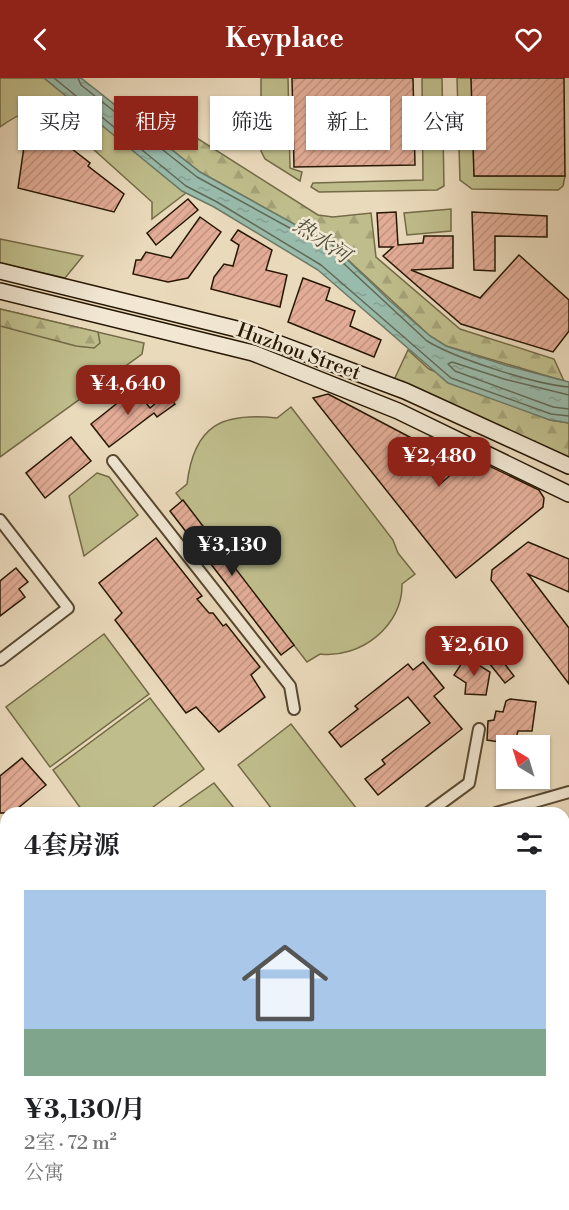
<!DOCTYPE html>
<html lang="zh">
<meta charset="utf-8">
<style>
:root{--surface:#fff;--page:#f6f6f6;--text:#202124;--muted:#757577;--accent:#8f2418}
body{margin:0;font-family:"Libre Bodoni","Noto Serif SC",serif;background:var(--page);color:var(--text);height:100vh;display:flex;flex-direction:column;font-size:22px;white-space:nowrap}
*{box-sizing:border-box;margin:0}
p{font-size:20px;color:var(--muted)}
.icon{flex:none;width:33px;height:33px;fill:none;stroke:currentColor;stroke-width:2;stroke-linecap:round;stroke-linejoin:round}
.map{position:relative;flex:1;overflow:hidden}
.details{position:absolute;left:0px;top:729px;width:570px;height:404px;display:flex;flex-direction:column;background:var(--surface);border-radius:18px 18px 0 0;box-shadow:0 2px 4px #0004}
.details>*{flex:none}
.guide{position:absolute;left:18px;top:18px;width:534px;height:54px;display:flex;gap:12px}
.needle{width:39px;rotate:322deg}
.controls{position:absolute;left:496px;top:657px;display:grid;gap:12px}
.controls a{display:grid;place-items:center;width:54px;height:54px;border-radius:0px;background:var(--surface);box-shadow:0 2px 4px #0004;font-size:30px}
.price{position:absolute;translate:-50% -51px;padding:0 14px;border-radius:12px;background:var(--accent);color:#fff;font-size:20px;line-height:39px;filter:drop-shadow(0 2px 3px #0008)}
.price::after{content:'';position:absolute;left:50%;top:36px;width:18px;height:14px;margin-left:-9px;background:inherit;clip-path:polygon(0 0,100% 0,50% 100%)}
.price.on{background:#222;color:#fff}
ul{padding:0;list-style:none}
li{display:grid;align-content:center;gap:12px;height:318px;padding:0 24px}
li span{display:grid;place-items:center;height:186px;border-radius:0px;color:#555}
li>.icon{margin-inline-start:auto}
span .icon{width:108px;height:108px;fill:#fffc;stroke-width:1}
li b{font-size:26px}
h2{display:flex;justify-content:space-between;align-items:center;height:72px;padding:0 24px;font-size:26px}
.pill{padding:0 21px;border-radius:0px;background:var(--surface);box-shadow:0 2px 4px #0004;font-size:21px;line-height:54px}
.pill.on{background:var(--accent);color:#fff}
header{display:flex;justify-content:space-between;align-items:center;height:78px;padding:0 24px;background:var(--accent);color:#fff;font-size:27px;font-weight:700}
.map>svg:first-child{display:block}
.green{fill:#bfbd8b;stroke:#736a46;stroke-width:1.5}
.forest{fill:url(#forest-firs);stroke:#736a46;stroke-width:1.5}
.water{fill:url(#water-ripples);stroke:#6b7967;stroke-width:1.5}
.lines{fill:none;stroke-linecap:round;stroke-linejoin:round}
.shore{stroke:#606956;stroke-width:1.5}
.building{fill:url(#building-hatch);stroke:#271702;stroke-width:1.5}
.street-casing{stroke:#584830;stroke-width:14}
.secondary-casing{stroke:#271702;stroke-width:18}
.street{stroke:#f1e7d3;stroke-width:10}
.secondary{stroke:#f1e7d3;stroke-width:15}
.labels{text-anchor:middle;stroke-width:5;stroke-linejoin:round;paint-order:stroke}
.street-label{font-size:20px;fill:#271702;stroke:#f1e7d3}
.water-label{font-size:21px;font-style:italic;fill:#4f503d;stroke:#f1e7d3}
</style>
<header><svg class="icon" aria-label="back" viewBox="0 0 24 24"><path d="M15 5l-7 7 7 7"/></svg>Keyplace<svg class="icon" aria-label="heart" viewBox="0 0 24 24"><path d="M12 20l-8-8c-3-5 5-10 8-4 3-6 11-1 8 4z"/></svg></header>
<div class="map">
<svg width="569" height="1132" viewBox="0 0 569 1132">
<defs>
<pattern id="forest-firs" width="22" height="20" patternUnits="userSpaceOnUse" patternTransform="scale(1.5)"><rect width="22" height="20" fill="#bfbd8b"/><path d="M5 1l3.5 6h-7zM16 11l3.5 6h-7z" fill="#a4a276"/></pattern>
<pattern id="water-ripples" width="26" height="14" patternUnits="userSpaceOnUse" patternTransform="scale(1.5)"><rect width="26" height="14" fill="#99bbab"/><path d="M2 4q2-2 4 0t4 0M15 11q2-2 4 0t4 0" fill="none" stroke="#84a092"/></pattern>
<pattern id="building-hatch" width="6" height="6" patternUnits="userSpaceOnUse" patternTransform="scale(1.5)"><rect width="6" height="6" fill="#e2ac96"/><path d="M-1 1l2-2M0 6l6-6M5 7l2-2" fill="none" stroke="#c29380"/></pattern>
</defs>
<rect width="100%" height="100%" fill="#eadabc"/>
<filter id="stains"><feTurbulence type="fractalNoise" baseFrequency=".00333" numOctaves="4"/><feColorMatrix values="0 0 0 0 .2 0 0 0 0 .09 0 0 0 0 .02 0 0 0 .5 -.17"/></filter>
<radialGradient id="worn" r=".72"><stop offset=".6" stop-color="#630" stop-opacity="0"/><stop offset="1" stop-color="#630" stop-opacity=".3"/></radialGradient>
<g class="green">
<path d="M0 0H44L186 115 152 141V124L53 35C32 29 18 36 0 49Z"/>
<path d="M261 0H288L290 90 302 94 300 103 265 81 261 73Z"/>
<path d="M422 0H442L444 108 437 112 319 114 311 109 313 105 423 102Z"/>
<path d="M457 0H472L474 98H565L563 108 558 112 472 111 460 102Z"/>
<path d="M451 131V153L407 157 404 135Z"/>
<path d="M0 161 83 178 65 200 0 185Z"/>
<path d="M0 231 144 265 142 276 0 379Z"/>
<path d="M291 329 393 462 398 475 415 496 402 506C403 548 360 581 320 576L307 584 176 415 187 406C194 347 222 334 277 340Z"/>
<path d="M97 395 109 399 138 437 84 478 69 418Z"/>
<path d="M104 556 149 616 50 689 6 629Z"/>
<path d="M150 620 204 691 145 735H84L53 692Z"/>
<path d="M291 646 360 735H275L238 687Z"/>
<path d="M214 705 238 735H171Z"/>
</g>
<g class="forest">
<path d="M129 24 159 36 318 137 333 139 371 135 376 179 460 251 554 281 564 303 446 268 430 258 332 167 200 94 121 32Z"/>
<path d="M0 231 98 254 100 265 94 270 76 268 0 248Z"/>
<path d="M408 272 429 291 550 342 569 345V380L394 302Z"/>
</g>
<path class="water" d="M44 0H81L200 94 332 167 390 223 430 258 446 268 508 288 569 304V345L550 342 448 305 318 192 214 129 182 113Z"/>
<g class="lines">
<g class="shore">
<path d="M54 0 186 108 217 124 321 187 451 300 551 336 569 338"/>
<path d="M78 0 81 7 197 99 328 171 427 263C457 281 534 306 569 309"/>
<path d="M569 317 504 301 452 284 448 286 455 293 553 329 569 331"/>
</g>
</g>
<g class="building">
<path d="M292 0H413L415 87 294 89Z"/>
<path d="M471 0H564L565 98H474Z"/>
<path d="M45 50 90 85 88 88 124 116 114 134 18 110 24 69Z"/>
<path d="M188 121 198 132 156 167 147 155Z"/>
<path d="M396 134 398 167 423 165 424 158H453V190L411 192 480 220 519 177 569 222V253L553 274 461 246 383 178 393 169H379L377 135Z"/>
<path d="M472 134 547 138V159L495 158V193L474 192Z"/>
<path d="M200 139 221 154 188 200 168 204 133 196 136 182H141L146 174 171 180Z"/>
<path d="M238 152 272 172 266 192 287 197 280 229 211 211 214 199 224 186 233 188 239 167 231 162Z"/>
<path d="M303 200 330 210 326 222 355 233 350 248 381 262 374 279 288 244Z"/>
<path d="M135 311 150 330 167 316 175 326 157 339 154 335 109 369 91 346Z"/>
<path d="M328 316 438 374 423 386 439 407 463 386 440 373 429 359 539 412 544 420 543 429 456 500 313 320Z"/>
<path d="M71 359 91 383 45 420 26 395Z"/>
<path d="M183 422 294 567 281 577 170 433Z"/>
<path d="M156 460 202 518 197 521 209 535H213L223 548 226 546 260 589 251 597 265 619 219 654 196 629 186 635 115 542 122 535 99 505Z"/>
<path d="M528 464 569 481V514L528 496 569 550V606L491 502 492 492Z"/>
<path d="M16 490 28 504 19 511 25 519 0 538V503Z"/>
<path d="M490 567 514 598 505 605 481 575Z"/>
<path d="M466 579 490 594 486 617 465 616 466 605 454 597Z"/>
<path d="M423 584 444 610 434 618 462 651 378 717 365 701 385 686 382 682 430 645 408 619 341 669 329 654 358 631 355 628 408 586 413 592Z"/>
<path d="M510 621 536 624 532 653H518L516 660H508L506 665 487 662 488 643 494 642 496 633 503 634 506 623Z"/>
<path d="M22 680 46 707 12 735H0V698Z"/>
</g>
<g class="lines">
<g class="street-casing">
<g id="street">
<path d="M113 383 290 608 294 631"/>
<path d="M0 442 68 530 0 582"/>
<path d="M428 735 469 705 479 651"/>
<path d="M496 735 569 714"/>
<path d="M0 854 6 859"/>
<path d="M0 873 6 868"/>
<path d="M0 1115 6 1111"/>
</g>
</g>
<g class="secondary-casing">
<g id="secondary">
<path d="M0 193 245 253 405 313 569 388"/>
<path d="M0 213 253 275 398 333 569 416"/>
</g>
</g>
<use href="#street" class="street"/>
<use href="#secondary" class="secondary"/>
</g>
<g class="labels">
<g class="street-label">
<text transform="translate(299 273) rotate(20)" y="7">Huzhou Street</text>
</g>
<g class="water-label">
<text transform="translate(322 162) rotate(34)" y="7">热水河</text>
</g>
</g>
<rect width="100%" height="100%" filter="url(#stains)"/>
<rect width="100%" height="100%" fill="url(#worn)"/>
</svg>
<div class="controls">
<a><svg class="needle" viewBox="-14 -14 28 28"><path d="M0-13l5 13h-10z" fill="#e53935"/><path d="M0 13l5-13h-10z" fill="#757577"/></svg></a>
</div>
<b class="price" style="left:128px;top:338px">¥4,640</b>
<b class="price" style="left:439px;top:410px">¥2,480</b>
<b class="price on" style="left:232px;top:499px">¥3,130</b>
<b class="price" style="left:474px;top:599px">¥2,610</b>
<div class="guide">
<a class="pill">买房</a>
<a class="pill on">租房</a>
<a class="pill">筛选</a>
<a class="pill">新上</a>
<a class="pill">公寓</a>
</div>
<section class="details">
<h2>4套房源<svg class="icon" aria-label="filters" viewBox="0 0 24 24"><path d="M4 7h16M4 17h16"/><circle cx="9" cy="7" r="2"/><circle cx="15" cy="17" r="2"/></svg></h2>
<ul>
<li><span style="background:linear-gradient(#a9c7e8 75%,#7fa58c 0)"><svg class="icon" aria-label="home" viewBox="0 0 24 24"><path d="M3 11l9-7 9 7M6 9v11h12V9"/></svg></span><div><b>¥3,130/月</b><p>2室 · 72 m²</p><p>公寓</p></div></li>
</ul>
</section>
</div>
